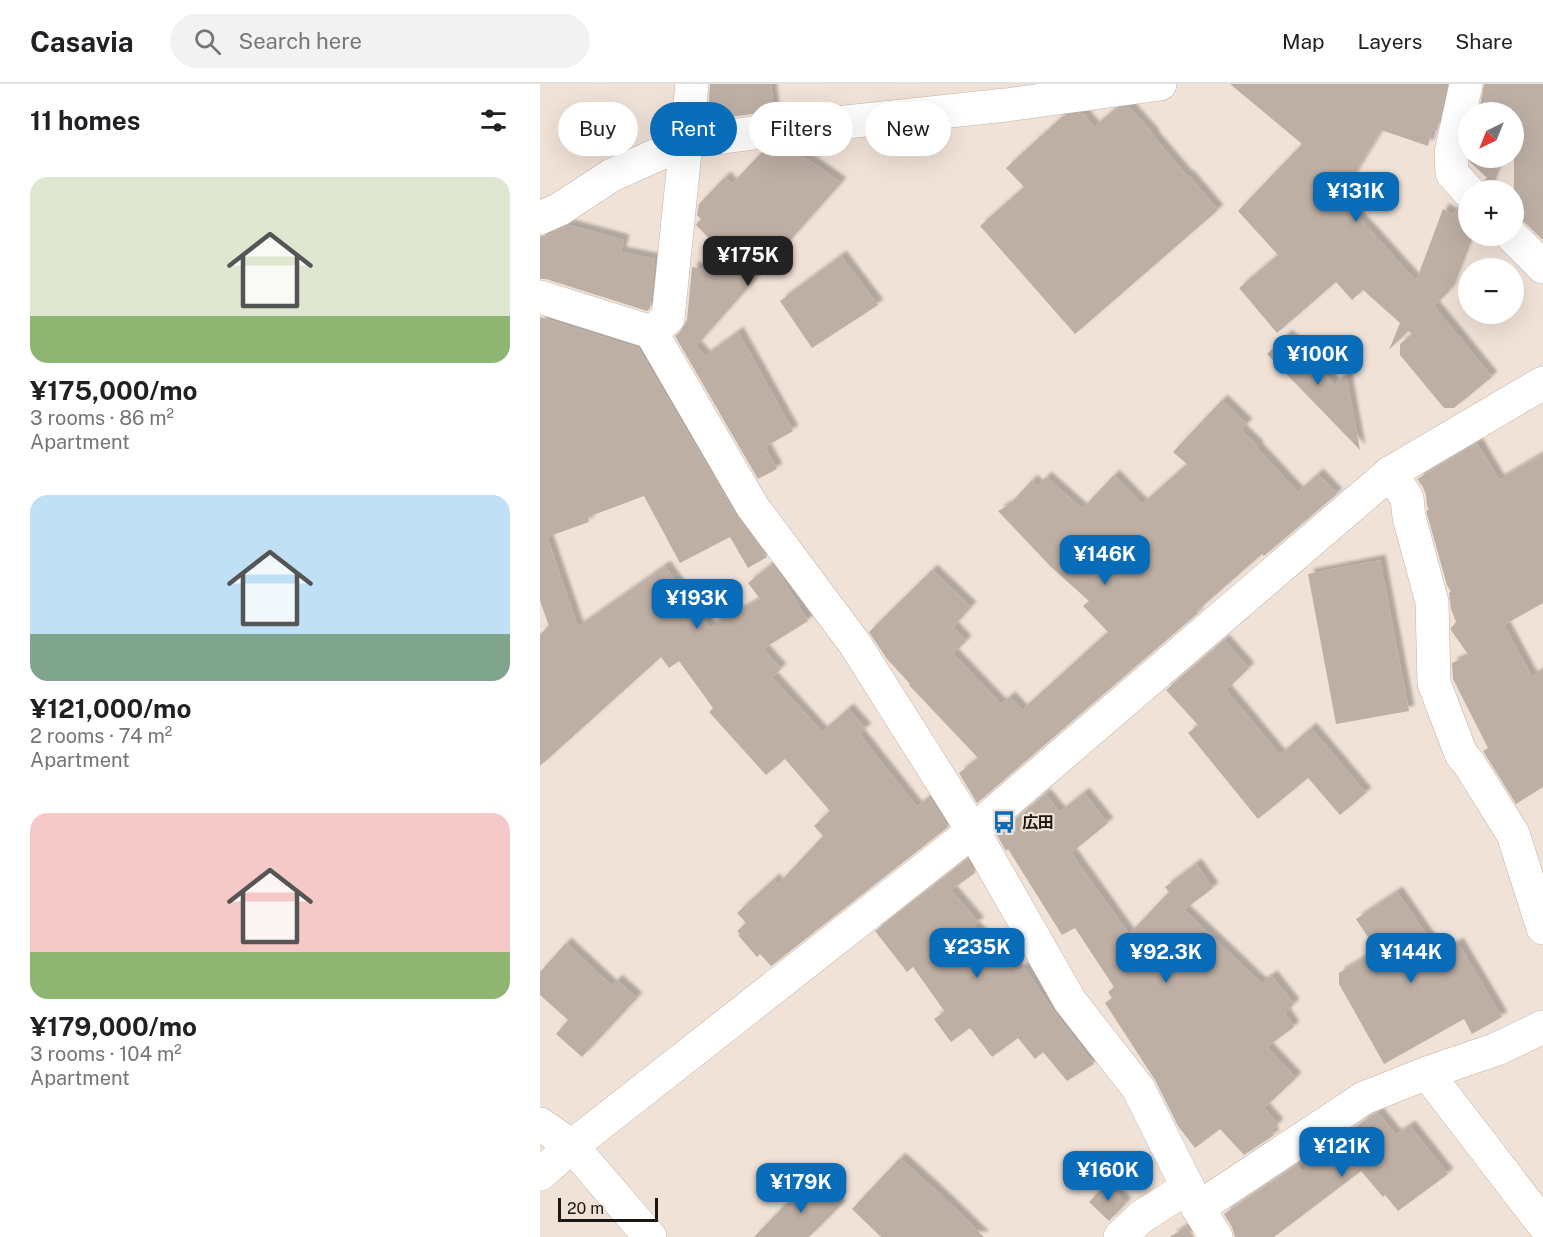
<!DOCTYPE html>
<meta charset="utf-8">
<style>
:root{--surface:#fff;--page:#f2f2f2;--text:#202124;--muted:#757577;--line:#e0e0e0;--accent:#096cb8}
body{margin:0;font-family:"Public Sans","Noto Sans JP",sans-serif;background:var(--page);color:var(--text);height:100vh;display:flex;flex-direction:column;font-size:22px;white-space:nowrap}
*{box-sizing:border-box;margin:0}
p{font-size:20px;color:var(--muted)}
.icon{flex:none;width:33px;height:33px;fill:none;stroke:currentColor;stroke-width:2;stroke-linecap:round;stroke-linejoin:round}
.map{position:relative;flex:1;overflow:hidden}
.panel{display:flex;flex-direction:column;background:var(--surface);width:540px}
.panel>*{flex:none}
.hud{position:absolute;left:18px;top:18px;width:570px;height:54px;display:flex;gap:12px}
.needle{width:39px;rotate:223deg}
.fabs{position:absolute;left:918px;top:18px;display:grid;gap:12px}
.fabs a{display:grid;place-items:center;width:66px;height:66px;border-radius:50%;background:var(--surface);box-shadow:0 6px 24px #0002;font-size:30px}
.scale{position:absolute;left:18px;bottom:15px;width:100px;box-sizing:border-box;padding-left:6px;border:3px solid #1c1713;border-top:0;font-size:16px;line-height:21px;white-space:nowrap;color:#1c1713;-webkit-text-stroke:4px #f1e2d7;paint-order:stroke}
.price{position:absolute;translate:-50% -51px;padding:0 14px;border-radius:12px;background:var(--accent);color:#fff;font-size:20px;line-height:39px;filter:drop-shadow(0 2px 3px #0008)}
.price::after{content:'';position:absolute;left:50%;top:36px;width:18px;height:14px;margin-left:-9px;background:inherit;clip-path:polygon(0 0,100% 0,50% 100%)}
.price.current{background:#222;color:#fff}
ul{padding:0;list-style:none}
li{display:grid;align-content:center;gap:12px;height:318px;padding:0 30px}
li span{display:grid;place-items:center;height:186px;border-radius:18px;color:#555}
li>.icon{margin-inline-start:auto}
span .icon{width:108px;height:108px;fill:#fffc;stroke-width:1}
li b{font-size:26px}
h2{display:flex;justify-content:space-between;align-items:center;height:72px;padding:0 30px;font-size:26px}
.chip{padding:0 21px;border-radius:27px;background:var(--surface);box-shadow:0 6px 24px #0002;font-size:21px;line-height:54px}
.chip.current{background:var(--accent);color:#fff}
header{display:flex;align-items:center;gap:36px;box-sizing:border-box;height:84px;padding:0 30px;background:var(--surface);border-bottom:2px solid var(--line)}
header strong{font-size:28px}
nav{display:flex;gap:33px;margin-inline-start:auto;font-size:21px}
.search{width:420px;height:54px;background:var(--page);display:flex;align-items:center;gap:15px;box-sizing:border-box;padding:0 21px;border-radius:33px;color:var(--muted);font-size:22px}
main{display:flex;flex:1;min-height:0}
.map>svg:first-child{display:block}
.building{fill:#beafa5;filter:url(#shadow)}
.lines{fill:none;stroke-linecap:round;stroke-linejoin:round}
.street-casing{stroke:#c2b3a9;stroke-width:34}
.street{stroke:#fff;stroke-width:33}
.labels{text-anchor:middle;stroke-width:4.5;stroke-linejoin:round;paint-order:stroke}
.poi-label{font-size:16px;font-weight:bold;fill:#1c1713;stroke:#f1e2d7;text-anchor:start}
</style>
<header>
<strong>Casavia</strong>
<div class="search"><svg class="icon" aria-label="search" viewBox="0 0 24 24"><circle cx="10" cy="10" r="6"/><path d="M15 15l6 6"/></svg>Search here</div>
<nav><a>Map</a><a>Layers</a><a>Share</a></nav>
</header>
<main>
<section class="panel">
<h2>11 homes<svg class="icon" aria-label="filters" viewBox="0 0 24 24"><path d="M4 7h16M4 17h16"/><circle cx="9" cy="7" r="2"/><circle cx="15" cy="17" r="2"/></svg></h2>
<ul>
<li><span style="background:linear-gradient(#dfe7d0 75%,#8fb573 0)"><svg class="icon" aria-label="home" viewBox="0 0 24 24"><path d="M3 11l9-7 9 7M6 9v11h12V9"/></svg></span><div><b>¥175,000/mo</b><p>3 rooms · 86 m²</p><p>Apartment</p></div></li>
<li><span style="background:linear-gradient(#bfe0f5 75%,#7fa58c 0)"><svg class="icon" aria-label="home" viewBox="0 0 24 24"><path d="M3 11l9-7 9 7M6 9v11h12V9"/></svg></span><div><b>¥121,000/mo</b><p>2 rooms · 74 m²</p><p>Apartment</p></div></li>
<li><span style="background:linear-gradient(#f6c9c9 75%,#8fb573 0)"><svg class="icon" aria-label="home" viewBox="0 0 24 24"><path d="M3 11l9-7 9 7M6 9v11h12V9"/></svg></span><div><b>¥179,000/mo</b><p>3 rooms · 104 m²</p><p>Apartment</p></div></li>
</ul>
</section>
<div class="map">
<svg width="1003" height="1153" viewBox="0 0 1003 1153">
<defs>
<filter id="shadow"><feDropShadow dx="5.5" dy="-5.5" stdDeviation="1.5" flood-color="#0004"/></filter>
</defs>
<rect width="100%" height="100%" fill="#f1e2d7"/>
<g class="building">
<path d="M170 0H231L234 27 168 36Z"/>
<path d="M690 0H907L897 47 893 44 888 62 841 46 800 113 876 197 903 125 913 130 919 123 928 125V152H930L909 207 894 222 952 293 914 324H904L860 271V260L872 250 868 247 849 266 860 239 823 206 812 216 796 198 737 249 699 204 738 171 698 127 762 60Z"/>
<path d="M944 0H1003V156L985 139 977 134H974V28H939Z"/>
<path d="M589 23 614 51 613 52 647 92 648 91 678 126 535 250 440 142 484 103 466 84 523 32 543 29 554 43 575 25Z"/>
<path d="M250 63 301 99 156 262 165 272 198 248 253 347 225 363 237 385 218 395 135 252 140 248 147 236 152 183 208 194 156 141 157 139 161 135 157 131 159 120 185 93 192 100 224 66Z"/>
<path d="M930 74H961L948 106H946L943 97 947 94 930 78Z"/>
<path d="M29 141 84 156 81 168 115 175 110 224 107 227 6 195H0V152L8 151Z"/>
<path d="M301 172 338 221 272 264 240 217Z"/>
<path d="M0 233 98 264 196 431 227 473 208 484 190 453 140 479 104 412 48 433 49 438 7 453 38 543 125 482 170 544 220 515 208 499 232 480 242 494 268 537 223 565 241 585 232 593 282 648 308 625 326 645 319 650 377 723 389 713 408 743 231 882 220 870 217 873 198 851 200 850 197 847 206 839 197 829 234 795 238 800 283 752 274 742 290 727 245 675 226 691 169 628 173 624 139 577 129 584 121 573 0 682V550L9 542 0 517Z"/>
<path d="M747 251 795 301 806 290 820 366 727 270Z"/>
<path d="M682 316 707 340 701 346 718 362 717 364 758 408 778 390 797 410 724 472 722 470 657 527 658 529 437 719 419 689 438 674 369 601 370 600 347 575 329 548 392 486 431 523 413 543 426 557 413 570 461 620 470 613 482 626 568 548 543 522 549 517 511 483 458 427 470 420 492 396 498 402 506 393 542 425 574 391 602 420 647 380 633 368Z"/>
<path d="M937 359 959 396 1003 370V519L964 541 992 593 1003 586V703L976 720 943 667 948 664 913 595 912 579 929 572 911 546V544L916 538 911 525 909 509 911 508 907 501 887 430V426L889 425 887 422 886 411 883 403 877 395Z"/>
<path d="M840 476 869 627 796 640 768 490Z"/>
<path d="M684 556 709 584 686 606 740 671 771 644 826 709 800 731 768 694 718 735 648 649 658 641 626 606Z"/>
<path d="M544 709 568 739 531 769 589 850 629 808 625 803 656 780 673 804 644 826 721 899 732 892 754 920 745 929 754 943 727 963 756 994 724 1024 738 1040 731 1047 734 1051 704 1071 680 1045 655 1064 638 1042 615 996 565 919 572 914 568 908 574 903 535 844 522 851 468 765 466 767 457 751 505 710 520 728Z"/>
<path d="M427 775 435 789 411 806 439 839 433 842 478 887 484 883 515 929 554 980 527 997 503 968 495 975 478 954 452 973 430 944 411 958 394 935 405 928 373 883 367 888 335 847Z"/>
<path d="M857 808 900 870 918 859 962 933 932 950 924 935 844 980 799 900V889L837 867 816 835Z"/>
<path d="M26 859 72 902 77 896 97 914 42 973 16 950 28 936 0 911V888Z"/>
<path d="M838 1029 856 1051 870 1042 908 1090 858 1127 845 1111 843 1113 821 1087 734 1153H695L692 1143 684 1130 757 1081 762 1088 824 1037Z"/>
<path d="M360 1074 402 1112 444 1153H341L312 1125Z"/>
<path d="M271 1094 300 1122 269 1153H214Z"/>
<path d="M566 1100 586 1119 569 1137 549 1118Z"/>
<path d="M647 1142 654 1153H630Z"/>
</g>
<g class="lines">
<g class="street-casing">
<g id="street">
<path d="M926 0 911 69 912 89 928 107"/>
<path d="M0 134 20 125 72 91 146 58 152 0"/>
<path d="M972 152 1003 183"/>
<path d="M0 213 111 248 212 422 315 560 433 747 530 917 598 1004 658 1124 676 1153"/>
<path d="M111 248 128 234 146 58 250 44 466 21 620 0"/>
<path d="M850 389 867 414 869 433 892 518 894 599 921 670 930 681 973 750 1003 844"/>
<path d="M887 989 1003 1140"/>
<path d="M0 1040 32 1062 110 1153"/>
<path d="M0 1090 32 1062 433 747 850 389 1003 299"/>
<path d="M658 1124 824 1014 887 989 957 965 1003 943"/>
<path d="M580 1153 601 1133 648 1103"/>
</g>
</g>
<use href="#street" class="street"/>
</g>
<defs>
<g id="bus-bare" transform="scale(1.8)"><path d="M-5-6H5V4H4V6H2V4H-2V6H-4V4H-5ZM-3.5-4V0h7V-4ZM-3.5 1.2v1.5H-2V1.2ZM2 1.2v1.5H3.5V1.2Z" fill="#096cb8" stroke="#f1e2d7" stroke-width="2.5" paint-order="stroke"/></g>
</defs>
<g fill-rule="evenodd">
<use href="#bus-bare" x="464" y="738"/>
</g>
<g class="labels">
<g class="poi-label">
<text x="482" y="744">広田</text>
</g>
</g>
</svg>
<div class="fabs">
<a><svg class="needle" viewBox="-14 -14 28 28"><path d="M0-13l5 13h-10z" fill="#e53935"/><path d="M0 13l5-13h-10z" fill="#757577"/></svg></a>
<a>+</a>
<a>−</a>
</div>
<div class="scale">20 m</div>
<b class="price" style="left:816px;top:139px">¥131K</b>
<b class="price current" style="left:208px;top:203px">¥175K</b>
<b class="price" style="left:778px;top:302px">¥100K</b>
<b class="price" style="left:565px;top:502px">¥146K</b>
<b class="price" style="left:157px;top:546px">¥193K</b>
<b class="price" style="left:437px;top:895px">¥235K</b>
<b class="price" style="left:626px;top:900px">¥92.3K</b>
<b class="price" style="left:871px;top:900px">¥144K</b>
<b class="price" style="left:802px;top:1094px">¥121K</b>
<b class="price" style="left:568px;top:1118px">¥160K</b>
<b class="price" style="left:261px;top:1130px">¥179K</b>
<div class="hud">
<a class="chip">Buy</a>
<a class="chip current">Rent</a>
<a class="chip">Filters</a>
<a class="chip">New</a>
</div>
</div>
</main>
